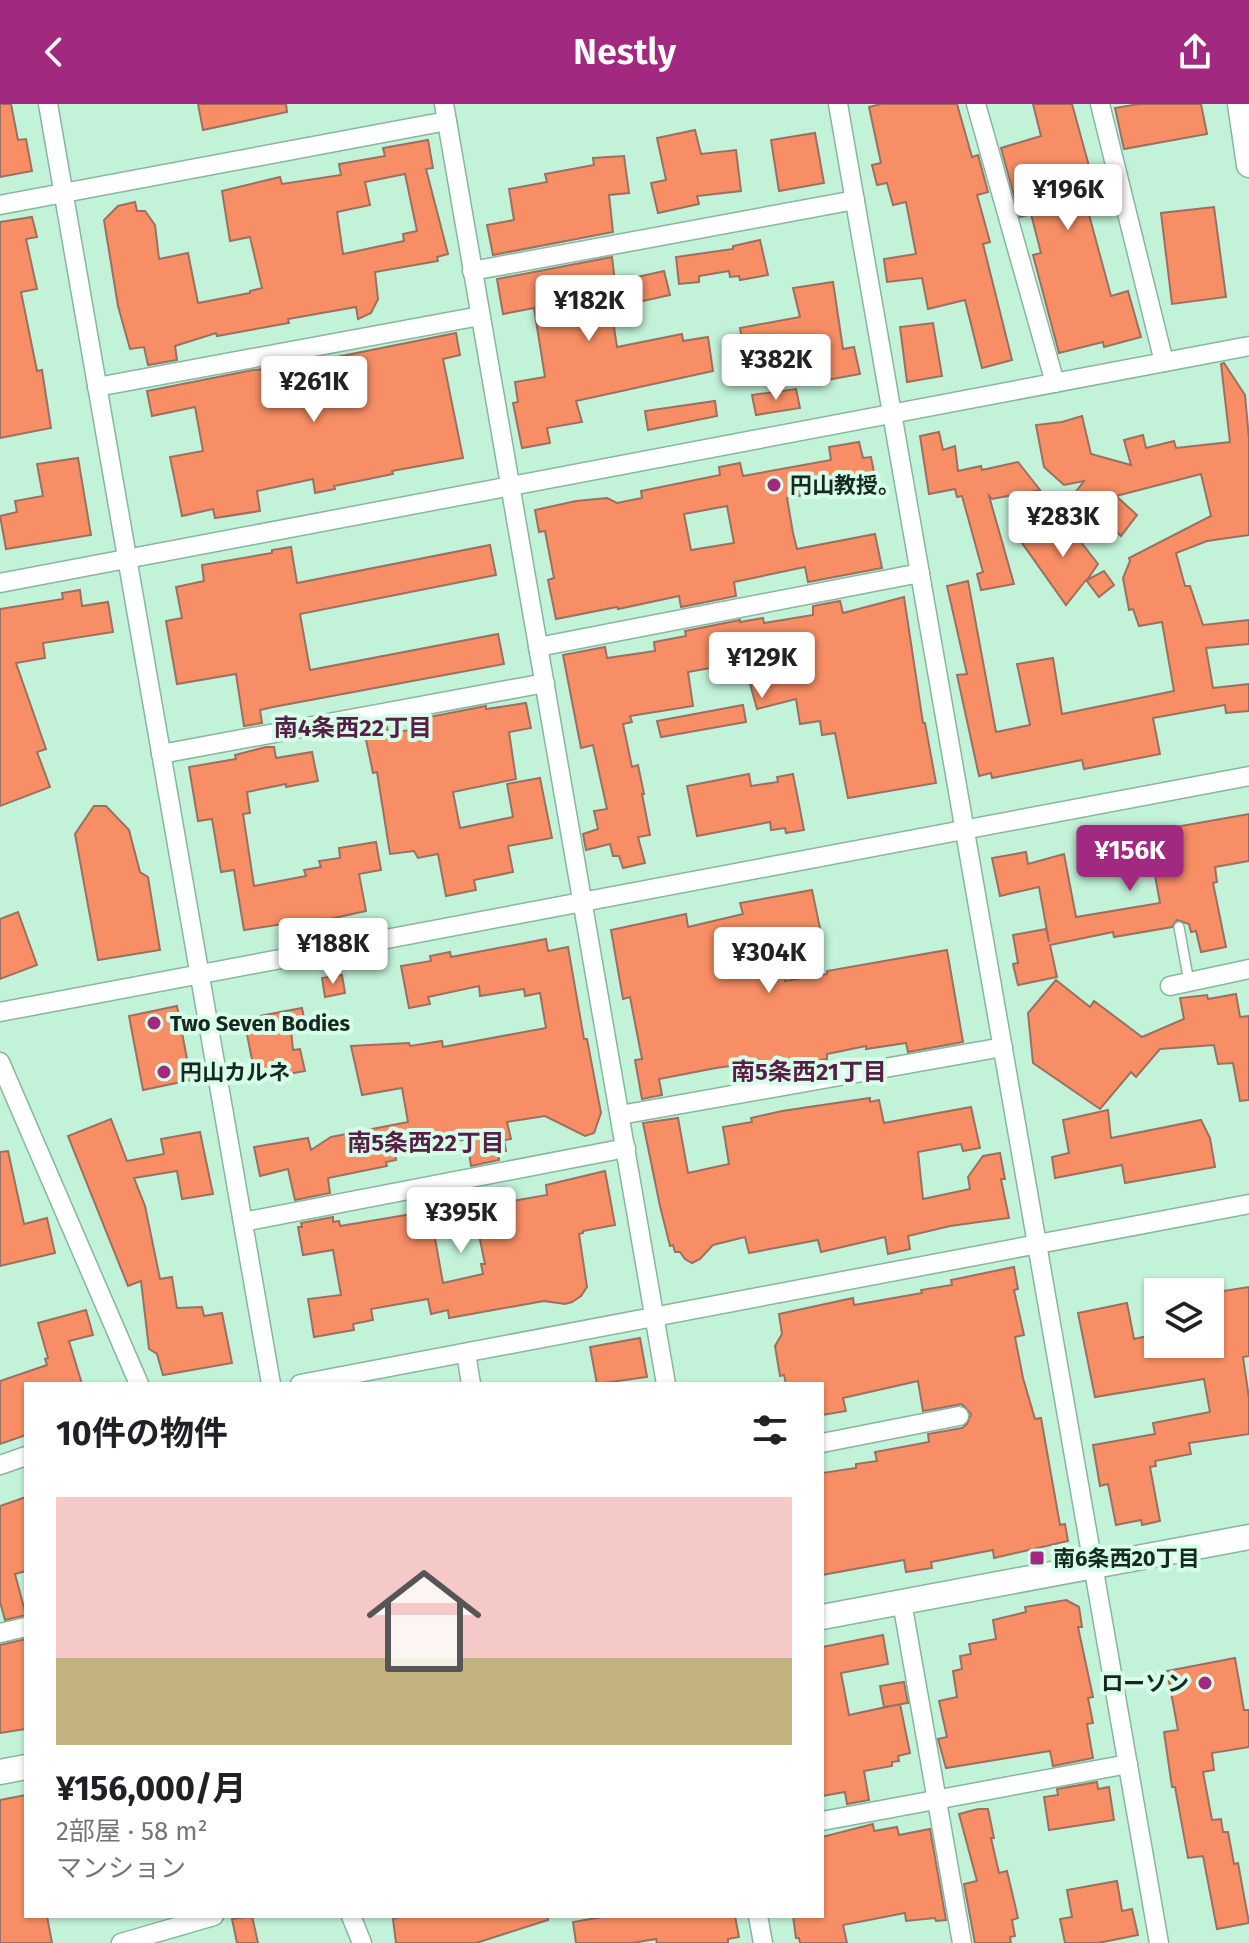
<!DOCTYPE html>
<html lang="ja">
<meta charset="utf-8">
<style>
:root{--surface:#fff;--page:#f2f2f2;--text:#202124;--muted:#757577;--line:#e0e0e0;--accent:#a22980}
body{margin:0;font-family:"Fira Sans","Noto Sans JP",sans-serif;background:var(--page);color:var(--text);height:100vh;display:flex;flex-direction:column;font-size:30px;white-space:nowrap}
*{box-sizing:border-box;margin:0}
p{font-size:26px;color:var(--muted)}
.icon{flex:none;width:44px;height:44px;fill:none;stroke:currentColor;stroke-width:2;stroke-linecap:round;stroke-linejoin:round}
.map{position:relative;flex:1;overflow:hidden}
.drawer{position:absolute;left:24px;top:1278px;width:800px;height:536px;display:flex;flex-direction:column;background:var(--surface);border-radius:0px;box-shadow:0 2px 6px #0004}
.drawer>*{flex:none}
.buttons{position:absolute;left:1144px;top:1174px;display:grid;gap:16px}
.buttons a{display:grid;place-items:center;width:80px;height:80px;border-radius:0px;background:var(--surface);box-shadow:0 2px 6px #0004;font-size:40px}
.price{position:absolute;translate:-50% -68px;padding:0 18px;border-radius:8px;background:#fff;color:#222;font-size:26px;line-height:52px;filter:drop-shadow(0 2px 4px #0008)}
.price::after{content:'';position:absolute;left:50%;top:48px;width:24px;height:18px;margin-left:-12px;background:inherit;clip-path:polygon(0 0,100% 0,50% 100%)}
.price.selected{background:var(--accent);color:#fff}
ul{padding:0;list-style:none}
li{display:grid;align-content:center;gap:16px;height:424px;padding:0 32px}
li+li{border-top:2px solid var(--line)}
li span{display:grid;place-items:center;height:248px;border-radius:0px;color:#555}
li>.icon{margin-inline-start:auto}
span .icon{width:144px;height:144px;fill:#fffc;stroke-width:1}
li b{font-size:34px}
h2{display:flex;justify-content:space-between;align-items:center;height:96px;padding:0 32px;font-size:34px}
header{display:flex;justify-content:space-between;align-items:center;height:104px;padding:0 32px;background:var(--accent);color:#fff;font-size:36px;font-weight:600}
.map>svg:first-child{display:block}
.building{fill:#f88e65;stroke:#9c7060;stroke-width:2;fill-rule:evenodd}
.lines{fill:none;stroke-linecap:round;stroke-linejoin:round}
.service-casing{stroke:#87b69e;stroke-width:12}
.minor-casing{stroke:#87b69e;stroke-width:21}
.tertiary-casing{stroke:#87b69e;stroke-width:27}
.service{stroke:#fff;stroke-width:9}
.minor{stroke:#fff;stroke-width:18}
.tertiary{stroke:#fff;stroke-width:24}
.poi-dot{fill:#a22980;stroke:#d7fee9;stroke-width:3}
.labels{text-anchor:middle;stroke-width:8;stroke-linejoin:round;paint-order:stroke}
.poi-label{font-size:22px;font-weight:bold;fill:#16281f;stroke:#d7fee9;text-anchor:start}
.neighbourhood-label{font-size:24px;font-weight:bold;fill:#581e46;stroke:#d7fee9}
</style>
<header><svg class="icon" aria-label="back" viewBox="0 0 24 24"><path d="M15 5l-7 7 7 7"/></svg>Nestly<svg class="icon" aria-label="share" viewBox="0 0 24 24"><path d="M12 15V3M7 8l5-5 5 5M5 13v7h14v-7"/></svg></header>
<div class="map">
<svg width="1249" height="1839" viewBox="0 0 1249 1839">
<rect width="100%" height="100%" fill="#c2f3d9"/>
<g class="building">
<path d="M0 0H11L18 36 26 35 32 67 0 73Z"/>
<path d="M198 0H286L287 8 203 26Z"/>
<path d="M881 0H957L972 53 978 51 988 88 977 91 990 138 983 140 1012 256 982 264 965 196 928 205 922 174 887 178 884 155 916 150 906 98 893 101 887 79 877 81 872 61 881 59 869 3Z"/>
<path d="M1033 0H1072L1092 73 1099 71 1107 102 1088 107 1111 192 1128 187 1141 233 1104 243 1103 238 1059 249 1033 151 1041 149 1031 110 1020 113 1001 44 1041 32Z"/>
<path d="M1139 0H1201L1207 30 1124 45 1115 4Z"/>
<path d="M695 26 701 50 736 46 741 87 697 92 699 100 658 109 651 79 666 76 657 34Z"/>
<path d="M815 29 824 79 779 87 771 36Z"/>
<path d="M428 36 433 64 426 65 448 150 437 153 438 157 375 168 378 195 371 209 358 215 356 203 288 215 289 219 217 232 216 229 175 242 177 256 148 261 144 243 130 245 118 202 104 116 118 102 135 98 137 107H145L155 121 159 155 188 149 198 199 250 189V187L262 184 250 133 230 137 222 87 280 73 282 80 341 71 339 60 385 52 383 44ZM405 70 417 127 403 130 404 137 343 150 337 108 370 101 365 78Z"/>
<path d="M624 52 629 89 609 91 613 128 493 151 487 121 514 116 509 85 547 78 545 70 594 61 593 54Z"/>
<path d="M1214 103 1226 193 1172 200 1161 109Z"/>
<path d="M32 113 37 133 26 135 37 185 21 188 37 267 42 266 51 324 0 334V118Z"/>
<path d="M760 136 768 171 740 176 739 172 730 173 729 167 699 172V178L679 180 676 153 733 145V142Z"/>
<path d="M612 153 615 178 664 167 670 191 611 204 617 243 682 230 683 237 708 233 713 267 576 297 582 318 547 324 550 339 522 344 513 299 518 298 515 278 545 273 534 204 503 210 497 175Z"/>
<path d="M833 178 843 245 854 243 860 270 799 281 793 249 746 259 740 224 800 213 793 184Z"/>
<path d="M933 219 942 272 907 278 900 223Z"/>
<path d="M456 229 460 251 443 255 463 354 392 367 393 370 334 382 335 385 315 389 313 375 257 387 260 407 215 414 213 405 182 412 170 353 203 347 195 303 152 312 147 287 253 266 287 263Z"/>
<path d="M1224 259 1245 291 1249 335V431L1207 437 1176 449 1185 482H1190L1203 521 1249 516V540L1206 544 1213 584 1249 580V607L1226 609 1225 601 1153 614 1160 650 1084 665 1082 656 992 674 991 669 979 672 957 571 967 570 947 482 968 477 996 628 1030 621 1017 560 1053 554 1062 610 1174 587 1162 518 1139 522 1133 505 1129 506 1123 474 1130 457 1129 454 1211 412 1201 370 1116 392 1137 411 1121 432 1074 390 1084 377 1064 381 1044 363 1036 321 1062 318 1082 312 1091 350 1131 361 1124 336 1143 331 1146 344 1174 337 1176 344 1230 338 1221 260Z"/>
<path d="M796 285 800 304 756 311 752 291Z"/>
<path d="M715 297 717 312 648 326 645 307Z"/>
<path d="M939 328 943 346 955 342 958 367 981 362 982 366 1018 358 1040 386 992 395 989 392 1014 480 981 486 977 470 983 468 962 392 957 393 955 385 929 390 920 332Z"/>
<path d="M859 338 863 354 871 353 876 378 787 394 793 429 797 445 875 430 882 464 808 478 805 463 734 478 736 492 681 503 679 492 618 505 617 503 556 515 548 476 554 474 545 427 539 428 535 406 576 397 607 394 617 399 642 394 641 387 720 371 719 363 740 359 743 372 831 356 829 343ZM727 402 734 439 691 446 684 410Z"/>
<path d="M78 354 91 431 6 445 0 412 17 408 15 397 43 392 37 360Z"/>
<path d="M1059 410 1098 460 1087 476 1104 467 1114 481 1099 493 1086 476 1066 501 1015 429 1052 418Z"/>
<path d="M490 441 496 471 300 510 310 566 498 530 504 560 273 603 260 606 262 619 244 622 236 570 177 580 166 517 182 514 176 483 204 477 202 461 272 449V446L291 443 297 479Z"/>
<path d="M80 486 82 502 108 498 113 528 43 539 45 554 16 559 46 645 37 648 50 683 0 702V505L63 495 62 489Z"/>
<path d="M904 493 923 619H925L936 679 848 694 835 629 822 631 820 617 800 620 796 595 757 605 744 558 688 568 693 602 630 612 632 618 623 620 632 663 638 661 644 690H642L650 731 638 733 645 759 623 764 619 752H613L610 740 586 746 583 730 598 725 594 707 607 705 593 641 581 644 563 551 605 543 607 554 655 547 654 538 686 532 685 527 740 516V518L763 514 764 519 813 511V502L840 497 843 509Z"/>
<path d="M526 599 531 624 509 628 516 675 453 688 460 724 513 713 507 680 540 674 552 734 508 742 513 768 474 776 476 786 446 792 438 750 418 754 414 747 390 750 377 668 373 669 364 626 387 623 388 629 426 624 424 614 486 602V605Z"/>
<path d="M743 601 746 618 661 633 657 617Z"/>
<path d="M266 643H274L276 654 312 648 318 677 286 683V680L247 688 250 709 243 710 254 782 306 772 304 766 321 763 319 757 340 754 339 744 376 738 381 766 359 770 366 807 316 818 315 815 244 826 234 766 221 768 212 715 198 717 189 663 236 655 235 651Z"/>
<path d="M749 670 751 682 778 678 777 673 793 670 804 726 786 729 785 724 771 726 770 718 697 732 687 682Z"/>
<path d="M94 702H106L129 726 140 768 148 773 160 846 98 856 75 730Z"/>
<path d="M1249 710V757L1215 763 1217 778 1213 779 1226 843 1201 848 1196 827 1191 828 1189 820 1177 816 1172 823 1114 833 1113 828 1050 841 1057 873 1018 881 1013 860 1018 859 1013 831 1046 825 1049 838 1039 783 1000 792 992 754 1026 748 1028 760 1064 750 1076 813 1160 799 1147 728Z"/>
<path d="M812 786 822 834 778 842 785 877 827 870V867L947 846 963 938 908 948 906 939 866 945V942L827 950V955L789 962 788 960 739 966 737 961 716 964 659 975 662 991 642 995 635 956 642 955 630 893 623 895 611 826 686 810 688 823 743 810 740 799Z"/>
<path d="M18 808 37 861 0 875V815Z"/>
<path d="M546 835 548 847 568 843 584 935H587L601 1009 594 1029 585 1032 545 1012 507 1018 511 1035 504 1036 506 1047 498 1048 499 1056 471 1062 467 1035 395 1049 396 1056 386 1058 387 1062 328 1074 330 1089 295 1096 288 1065 260 1072 254 1043 308 1034 311 1046 331 1033 408 1018 402 984 362 991 351 942 409 939 410 942 442 937 443 943 546 924 540 889 525 892 524 885 480 892 479 882 428 893 430 900 409 904 401 862 431 857 430 852 450 848 451 853Z"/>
<path d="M342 871 345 889 325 893 322 874Z"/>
<path d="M1056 876 1090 903 1094 897 1142 933 1184 915 1180 894 1207 891 1208 895 1236 890 1240 913 1249 912V996L1240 997 1233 959 1218 960 1214 941 1160 945 1136 973 1131 968 1100 1005 1033 959 1028 909Z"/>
<path d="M177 902 191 976 143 986 129 912Z"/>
<path d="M302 904 306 924 291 926 293 946 300 945 305 967 256 976 244 915Z"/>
<path d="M870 994V998L879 996 884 1019 971 1003 980 1044 963 1047 961 1040 918 1048 923 1095 970 1085 968 1073 983 1052 1000 1049 1005 1075H1001L1009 1114 950 1122 908 1132 910 1145 888 1150 885 1133 821 1148 818 1136 749 1149 745 1133 713 1141 700 1155 692 1159 685 1155 680 1148H675L673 1141 670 1142 660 1102 643 1019 678 1014 688 1069 729 1060 723 1023 752 1018 751 1014 782 1007Z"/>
<path d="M1108 1006 1111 1034 1201 1016 1210 1034 1215 1063 1125 1079 1122 1061 1055 1074 1052 1053 1069 1049 1063 1016Z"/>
<path d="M111 1015 127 1057 164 1050 161 1035 200 1028 213 1090 182 1095 177 1067 134 1074 145 1102 160 1175 172 1173 177 1204 202 1203 204 1212 222 1209 232 1259 163 1271 157 1250 149 1245 141 1177 128 1182 68 1032Z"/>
<path d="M8 1047 24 1120 47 1114 55 1149 0 1162V1048Z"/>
<path d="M605 1067 615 1121 583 1127V1129L579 1130 587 1183 581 1192 572 1198 565 1200 544 1197 449 1214 448 1206 431 1210 428 1195 371 1205 373 1216 353 1220 354 1226 314 1233 308 1195 341 1191 333 1146 303 1151 298 1123H302L301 1119 333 1113V1118L339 1117 340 1122 424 1108V1104L500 1090 501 1099 547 1091 546 1081ZM477 1121 485 1160H481L483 1170 443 1179 434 1129Z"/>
<path d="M1014 1163 1018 1185 1014 1186 1024 1231 1015 1233 1023 1274 1035 1315 1041 1314 1060 1421 1065 1420 1068 1437 994 1454 993 1446 931 1458 932 1464 906 1468 904 1456 822 1471V1369L856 1364V1360L877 1357 875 1348 929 1338 928 1330 962 1324 967 1320 971 1310 962 1300 923 1307 918 1277 843 1294 846 1307 822 1311V1280H786L784 1271 780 1272 775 1242 782 1230 779 1210 853 1194 854 1201 922 1189 921 1186 952 1181 951 1176Z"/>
<path d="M1249 1183V1252L1243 1253 1249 1294V1330L1189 1339 1191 1350 1155 1357 1156 1362 1150 1363 1160 1417 1142 1421 1141 1416 1116 1421 1108 1380 1100 1382 1093 1341 1155 1330 1153 1319 1210 1308 1204 1275 1095 1293 1078 1209 1127 1199 1134 1235 1157 1230 1158 1240H1210V1189Z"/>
<path d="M86 1206 93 1231 69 1237 82 1280H26V1331L0 1340V1277L47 1261 45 1255 48 1254 38 1219Z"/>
<path d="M640 1234 647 1273 597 1280 590 1243Z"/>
<path d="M26 1393V1467L15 1470 26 1511 5 1516 0 1498V1402Z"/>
<path d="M1066 1496 1079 1503 1082 1523H1078L1093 1593 1088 1594 1093 1619 1087 1620 1093 1654 1053 1662 1050 1647 946 1664 938 1635 947 1633 939 1597 957 1593 953 1567 962 1565 960 1552 971 1550 969 1540 996 1535 993 1516 1026 1508 1025 1503Z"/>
<path d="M883 1531 888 1560 841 1569 849 1611 900 1600 910 1649 898 1652 899 1657 892 1658V1662L864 1667 869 1696 847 1700 845 1688 822 1692V1543Z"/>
<path d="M26 1535V1625L0 1629V1541Z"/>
<path d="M1235 1554 1244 1606H1249V1643L1212 1649 1214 1666 1203 1668 1212 1716 1221 1715 1223 1728H1228L1234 1760 1238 1759 1249 1819 1217 1825 1203 1752 1188 1754 1175 1683H1172L1164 1628 1178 1626 1167 1567Z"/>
<path d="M904 1578 908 1599 884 1603 880 1582Z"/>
<path d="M1097 1678 1098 1685 1109 1683 1114 1716 1049 1726 1044 1693 1058 1691 1057 1685Z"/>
<path d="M26 1691V1812H47L52 1839H0V1696Z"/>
<path d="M978 1705H988L994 1734H991L999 1769 1007 1767 1018 1814 1012 1816 1015 1832 1010 1833 1011 1839H975L964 1780 977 1777 959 1710Z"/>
<path d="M873 1720 874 1727 897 1723 899 1731 930 1725 946 1816 936 1817 935 1814 906 1817 905 1809 843 1821 847 1839H800L799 1834H796L793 1812H822V1733Z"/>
<path d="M1117 1777 1122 1807 1132 1805 1138 1831 1098 1839H1065L1060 1815 1072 1813 1067 1786Z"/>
<path d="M252 1812 258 1839H237L232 1815Z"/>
<path d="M402 1812H548V1816L476 1839H396L393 1815Z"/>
<path d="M608 1812H735L739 1833 728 1835V1839H657L656 1835 632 1839H576L573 1818Z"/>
</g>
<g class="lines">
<g class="service-casing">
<path id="service" d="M1179 823 1189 878"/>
</g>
<g class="minor-casing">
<g id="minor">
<path d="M48 0 271 1280"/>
<path d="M444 0 666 1280"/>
<path d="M838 0 1159 1839"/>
<path d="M976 0 1055 279"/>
<path d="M1100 0 1164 258"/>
<path d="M0 101 447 17"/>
<path d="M472 167 855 96"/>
<path d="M97 283 480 212"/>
<path d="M0 479 1249 242"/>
<path d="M538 543 920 469"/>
<path d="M161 650 545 579"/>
<path d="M1170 882 1249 865"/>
<path d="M0 908 1249 672"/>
<path d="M0 958 139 1280"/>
<path d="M620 1011 1003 943"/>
<path d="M243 1118 626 1044"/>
<path d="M466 1249 471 1280"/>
<path d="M300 1280 1249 1100"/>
<path d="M822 1339 959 1312"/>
<path d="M0 1361 26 1352"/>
<path d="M902 1498 962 1839"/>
<path d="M0 1529 26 1523"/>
<path d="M822 1717 1128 1660"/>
<path d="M351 1812 362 1839"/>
<path d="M758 1812 763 1839"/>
<path d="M121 1839 214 1812"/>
</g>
</g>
<g class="tertiary-casing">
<g id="tertiary">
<path d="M1240 0 1249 61"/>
<path d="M822 1513 1249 1433"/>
<path d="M0 1668 26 1663"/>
</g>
</g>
<use href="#service" class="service"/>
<use href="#minor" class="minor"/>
<use href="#tertiary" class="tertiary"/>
</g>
<g class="poi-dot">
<circle cx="774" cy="381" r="8"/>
<circle cx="154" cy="919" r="8"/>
<circle cx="164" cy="968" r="8"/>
<rect x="1029" y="1446" width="16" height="16" rx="4"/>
<circle cx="1205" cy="1579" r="8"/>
</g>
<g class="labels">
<g class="poi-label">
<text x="790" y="389">円山教授。</text>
<text x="170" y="927">Two Seven Bodies</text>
<text x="180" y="976">円山カルネ</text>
<text x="1053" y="1462">南6条西20丁目</text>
<text x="1189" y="1587" text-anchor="end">ローソン</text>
</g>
<g class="neighbourhood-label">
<text x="353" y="632">南4条西22丁目</text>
<text x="809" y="976">南5条西21丁目</text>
<text x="426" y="1047">南5条西22丁目</text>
</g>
</g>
</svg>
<div class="buttons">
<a><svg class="icon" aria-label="layers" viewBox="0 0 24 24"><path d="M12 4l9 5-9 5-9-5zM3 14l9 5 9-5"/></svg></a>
</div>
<b class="price" style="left:1068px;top:128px">¥196K</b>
<b class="price" style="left:589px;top:239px">¥182K</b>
<b class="price" style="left:776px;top:298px">¥382K</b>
<b class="price" style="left:314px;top:320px">¥261K</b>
<b class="price" style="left:1063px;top:455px">¥283K</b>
<b class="price" style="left:762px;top:596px">¥129K</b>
<b class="price selected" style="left:1130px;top:789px">¥156K</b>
<b class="price" style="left:333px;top:882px">¥188K</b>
<b class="price" style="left:769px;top:891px">¥304K</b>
<b class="price" style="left:461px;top:1151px">¥395K</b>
<section class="drawer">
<h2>10件の物件<svg class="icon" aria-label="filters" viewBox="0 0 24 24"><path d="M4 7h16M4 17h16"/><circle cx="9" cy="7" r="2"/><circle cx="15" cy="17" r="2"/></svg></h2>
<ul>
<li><span style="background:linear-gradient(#f6c9c9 65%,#c2b280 0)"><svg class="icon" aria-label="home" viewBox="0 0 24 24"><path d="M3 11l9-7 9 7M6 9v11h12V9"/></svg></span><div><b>¥156,000/月</b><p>2部屋 · 58 m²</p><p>マンション</p></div></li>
</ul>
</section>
</div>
